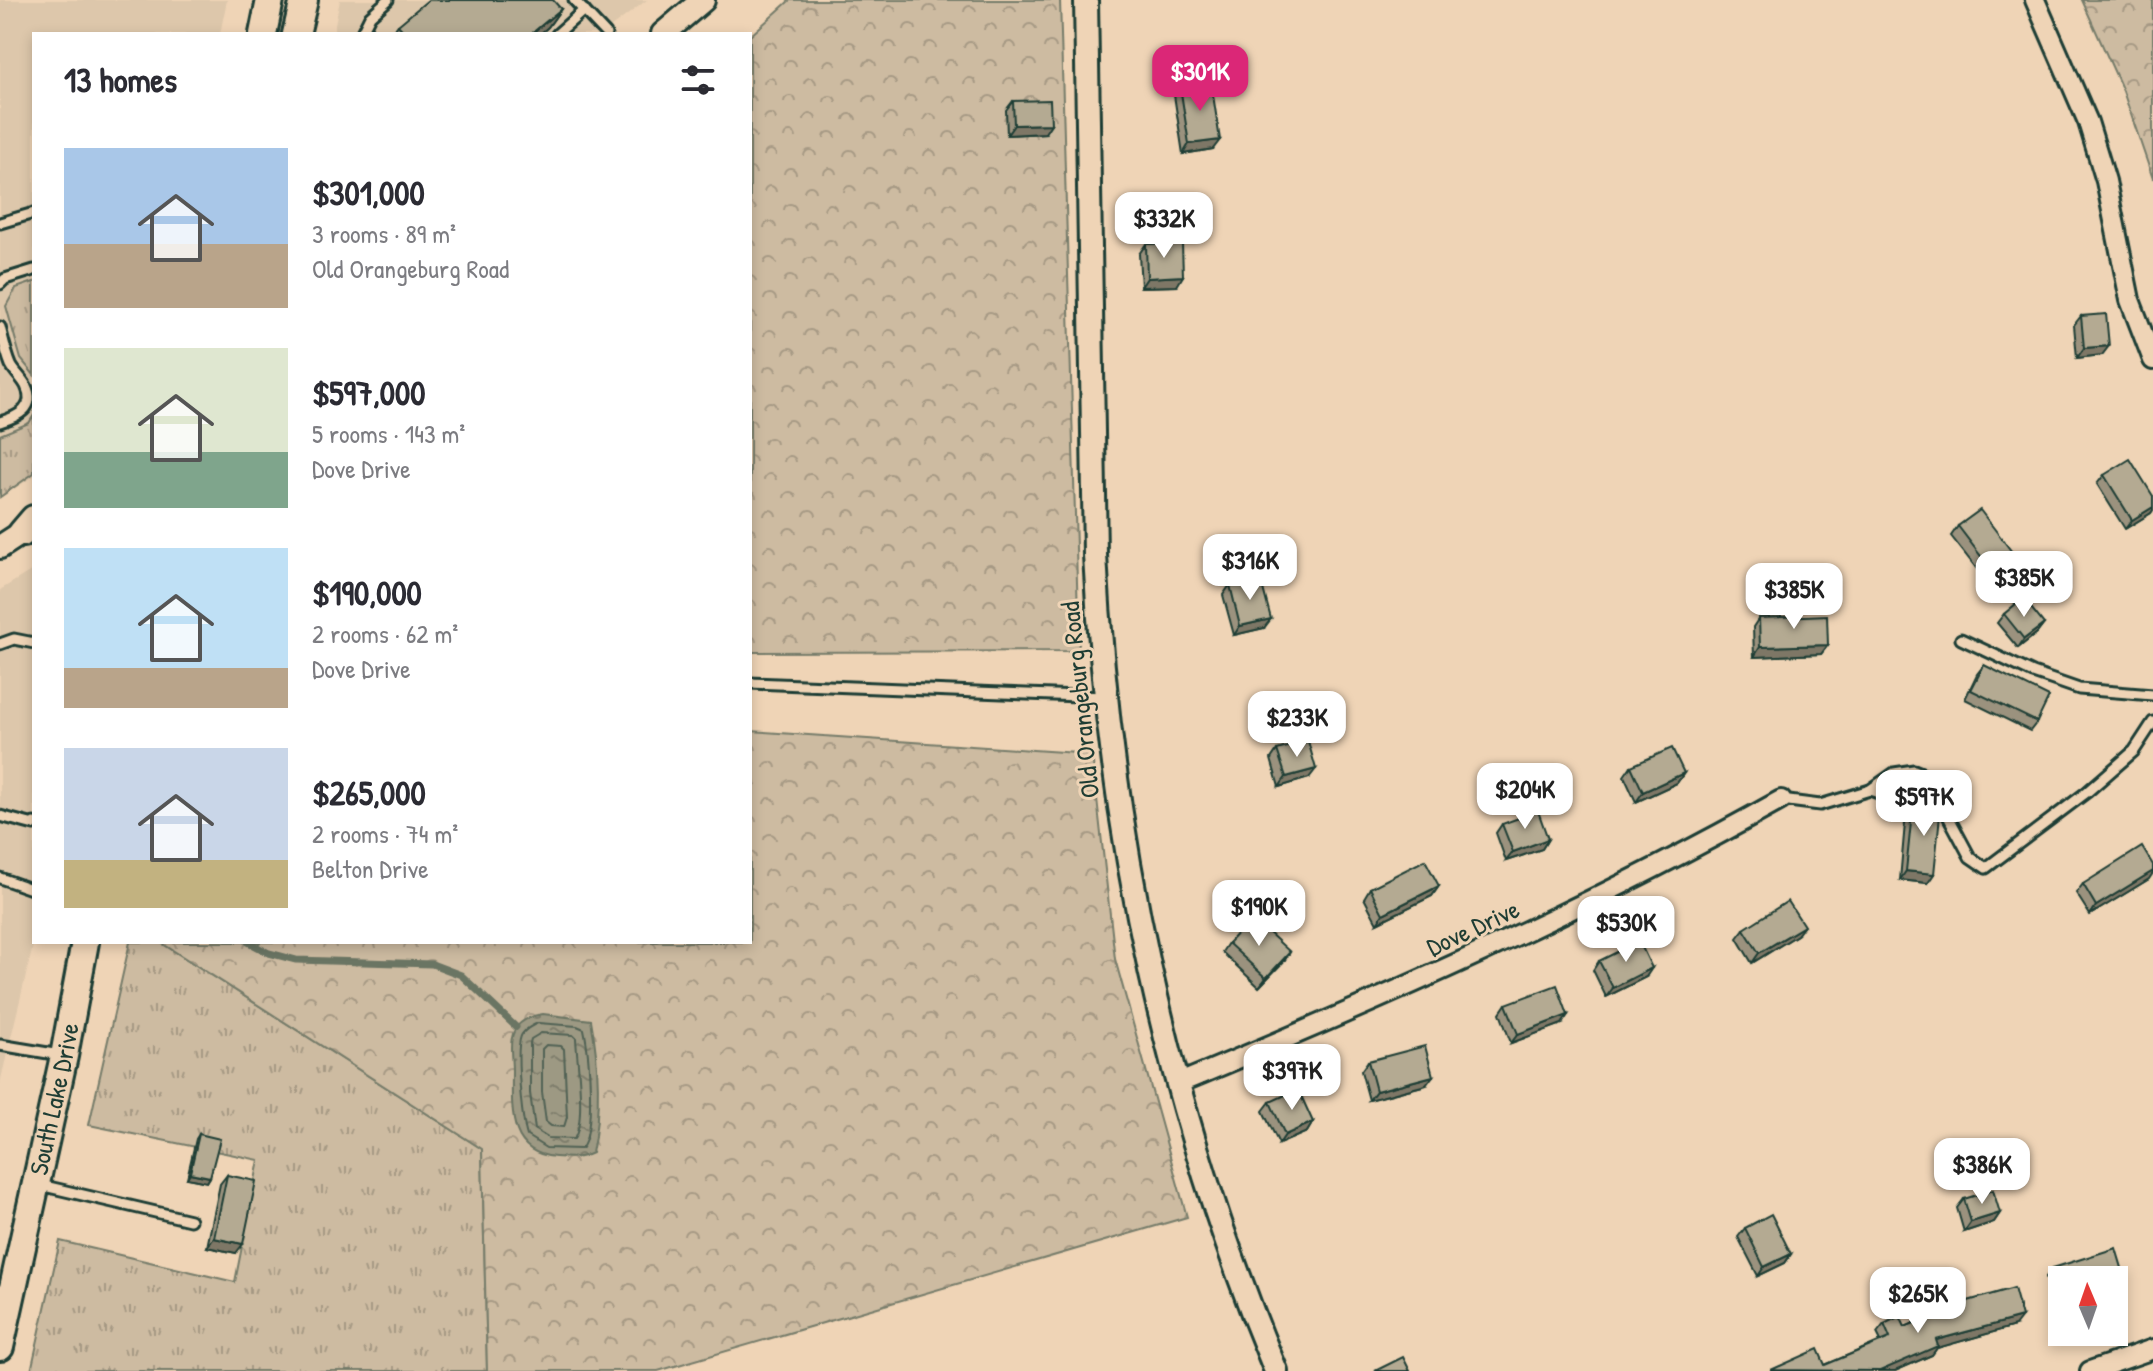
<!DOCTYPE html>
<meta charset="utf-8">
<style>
:root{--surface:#fff;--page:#f7f7f7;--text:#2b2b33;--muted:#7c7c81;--accent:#db2777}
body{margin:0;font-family:"Patrick Hand",sans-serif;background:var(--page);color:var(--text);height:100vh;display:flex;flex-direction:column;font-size:30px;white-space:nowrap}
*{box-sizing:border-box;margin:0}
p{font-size:26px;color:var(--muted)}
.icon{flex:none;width:44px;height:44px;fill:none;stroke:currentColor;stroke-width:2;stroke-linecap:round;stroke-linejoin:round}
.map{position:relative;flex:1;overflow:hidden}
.drawer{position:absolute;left:32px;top:32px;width:720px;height:912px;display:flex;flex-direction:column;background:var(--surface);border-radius:0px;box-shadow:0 4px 12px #0003}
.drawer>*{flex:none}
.needle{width:52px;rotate:358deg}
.controls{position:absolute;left:2048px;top:1266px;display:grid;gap:16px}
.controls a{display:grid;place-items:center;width:80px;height:80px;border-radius:0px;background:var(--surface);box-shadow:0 4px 12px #0003;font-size:40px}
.price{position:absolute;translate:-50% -68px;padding:0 18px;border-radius:16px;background:#fff;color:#222;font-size:26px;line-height:52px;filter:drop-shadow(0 2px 4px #0008)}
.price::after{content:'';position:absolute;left:50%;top:48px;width:24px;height:18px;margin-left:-12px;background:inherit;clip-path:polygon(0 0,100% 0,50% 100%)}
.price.current{background:var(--accent);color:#fff}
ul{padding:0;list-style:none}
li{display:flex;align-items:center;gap:24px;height:200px;padding:0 32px}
li span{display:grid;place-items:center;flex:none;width:224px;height:160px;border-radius:0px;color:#555}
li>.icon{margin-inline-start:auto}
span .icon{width:96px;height:96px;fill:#fffc;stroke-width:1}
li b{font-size:34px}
h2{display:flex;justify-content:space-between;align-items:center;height:96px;padding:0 32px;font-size:34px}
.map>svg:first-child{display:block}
.built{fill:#ddc7ab}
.grass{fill:url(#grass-tufts);stroke:#767c6a;stroke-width:2}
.forest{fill:url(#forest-crowns);stroke:#767c6a;stroke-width:2}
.water{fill:url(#water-ripples);stroke:#6b7463;stroke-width:2}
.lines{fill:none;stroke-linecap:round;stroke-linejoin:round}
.shore{stroke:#516254;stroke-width:2}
.stream{stroke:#6b7463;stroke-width:7}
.service-casing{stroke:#1f3d34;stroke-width:15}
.minor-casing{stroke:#1f3d34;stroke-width:24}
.tertiary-casing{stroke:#1f3d34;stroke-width:28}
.secondary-casing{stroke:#1f3d34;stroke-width:32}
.service{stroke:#efd4b6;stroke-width:9}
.minor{stroke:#efd4b6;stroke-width:18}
.tertiary{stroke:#efd4b6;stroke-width:22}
.secondary{stroke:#efd4b6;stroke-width:26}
.wall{fill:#9b927e;stroke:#1f3d34;stroke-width:2}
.shaded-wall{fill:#7e7766;stroke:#1f3d34;stroke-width:2}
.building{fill:#b4aa92;stroke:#1f3d34;stroke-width:2}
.labels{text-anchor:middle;stroke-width:6;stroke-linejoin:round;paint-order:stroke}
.street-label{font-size:26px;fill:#1f3d34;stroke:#efd4b6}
</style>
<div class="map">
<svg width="2153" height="1371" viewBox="0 0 2153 1371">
<defs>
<pattern id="grass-tufts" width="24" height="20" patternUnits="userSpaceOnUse" patternTransform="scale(2)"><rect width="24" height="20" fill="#cdbba1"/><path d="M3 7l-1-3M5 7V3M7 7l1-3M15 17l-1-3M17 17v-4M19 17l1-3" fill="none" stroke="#a69984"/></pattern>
<pattern id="forest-crowns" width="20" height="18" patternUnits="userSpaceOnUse" patternTransform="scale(2)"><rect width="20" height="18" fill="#cdbba1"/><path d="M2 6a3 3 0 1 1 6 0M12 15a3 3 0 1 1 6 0" fill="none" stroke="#a69984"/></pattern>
<pattern id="water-ripples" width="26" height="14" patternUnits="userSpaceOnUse" patternTransform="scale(2)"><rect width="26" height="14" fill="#9d9983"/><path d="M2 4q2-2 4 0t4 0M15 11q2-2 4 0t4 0" fill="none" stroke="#7f7e6c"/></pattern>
</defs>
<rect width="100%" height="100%" fill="#efd4b6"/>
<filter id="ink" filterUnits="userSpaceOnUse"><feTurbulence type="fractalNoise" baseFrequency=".0125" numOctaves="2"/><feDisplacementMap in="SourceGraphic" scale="16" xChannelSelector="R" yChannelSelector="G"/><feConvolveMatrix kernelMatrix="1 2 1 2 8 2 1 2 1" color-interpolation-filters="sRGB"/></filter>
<g filter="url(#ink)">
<g class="built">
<path d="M0 0H227L220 34H34V476L0 498Z"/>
<path d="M340 0H647L602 34H333Z"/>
<path d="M34 569V942L0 1083V590Z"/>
</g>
<g class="grass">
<path d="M34 282V375L21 359 6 306 16 288Z"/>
<path d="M34 415V473L0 497V435L29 423Z"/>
<path d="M130 942H160L482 1149 487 1371H31L60 1241 235 1282 259 1160 89 1125Z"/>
</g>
<g class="forest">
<path d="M790 0H1060L1079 651 750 652V36Z"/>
<path d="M2082 0H2153V179L2123 91Z"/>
<path d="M750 731 1092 754 1115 959 1187 1217 658 1371H487L482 1149 160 942H750Z"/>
</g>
<path class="water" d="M543 1014 591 1020C599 1062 601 1112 592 1153 580 1159 568 1158 555 1157 507 1153 512 1108 512 1070 512 1058 508 1039 516 1028 521 1020 534 1015 543 1014Z"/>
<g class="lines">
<g class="shore">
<path d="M538 1023 577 1026 584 1029C589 1052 596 1133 581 1149L546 1148 527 1136C522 1120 514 1046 522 1034 526 1029 533 1025 538 1023Z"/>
<path d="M541 1033 573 1035 576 1038C577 1062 586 1121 574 1139L548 1138 535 1130 530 1093V1043L531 1039Z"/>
<path d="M546 1045 561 1046 564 1049 567 1117 564 1127 551 1126 546 1122 542 1092V1049Z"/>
</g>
<path class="stream" d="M248 942 269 953 296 960 432 964 461 975 516 1027"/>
<g class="service-casing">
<g id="service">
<path d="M574 0 606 34"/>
<path d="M361 34 370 16 388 0"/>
<path d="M557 34 584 10"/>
<path d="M0 223 34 213"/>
<path d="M0 284 5 279 34 270"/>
<path d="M0 327C3 339 6 353 11 365 15 373 22 378 26 386 37 408 17 417 0 422"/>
<path d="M1961 639 2033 673 2079 689 2153 695"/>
<path d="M0 644 14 639 34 643"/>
<path d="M750 683 1105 697"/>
<path d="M1870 790C1892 798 1914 808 1935 790"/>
<path d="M1781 800 1820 805 1870 790 1894 773 1914 770 1926 775 1970 857 1986 868 2087 792 2134 751 2153 722"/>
<path d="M0 816 34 825V823"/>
<path d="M0 878 34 890"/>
<path d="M0 1045 60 1055"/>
<path d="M40 1185 190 1220"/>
</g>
</g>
<g class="minor-casing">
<g id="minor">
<path d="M2035 0 2088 122 2106 181 2130 300 2153 360"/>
<path d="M1177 1084C1383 999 1587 909 1781 800"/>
<path d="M2090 1371 2153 1349"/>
</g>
</g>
<g class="tertiary-casing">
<g id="tertiary">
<path d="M1086 0 1095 555C1109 835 1168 1112 1276 1371"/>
<path d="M663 34 703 0"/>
<path d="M0 547 34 525"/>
</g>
</g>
<g class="secondary-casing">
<g id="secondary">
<path d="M263 34 270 0"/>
<path d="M296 34 304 0"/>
<path d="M22 533 34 519"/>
<path id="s1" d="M0 1347 64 1056 85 942"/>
</g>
</g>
<use href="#service" class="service"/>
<use href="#minor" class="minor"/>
<use href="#tertiary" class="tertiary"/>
<use href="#secondary" class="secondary"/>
</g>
<g class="wall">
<path d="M561 9 548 27 540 34H391L398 25Z"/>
<path d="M1180 86 1213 149 1183 154 1174 95Z"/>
<path d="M1013 101 1045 133 1007 135 1006 110Z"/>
<path d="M1146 244 1177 286 1141 287 1139 254Z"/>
<path d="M2081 316 2102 355 2077 358 2074 325Z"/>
<path d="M2104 475 2153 496V510L2151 513 2125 529 2097 484Z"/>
<path d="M1958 526 2005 561 1984 578 1951 536Z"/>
<path d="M1230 585 1264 628 1234 635 1223 595Z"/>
<path d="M2004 614 2044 624 2037 633 2018 648 1997 623Z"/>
<path d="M1759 618 1828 645 1821 654 1754 657 1753 627Z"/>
<path d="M1984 665 2037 722 2030 731 1965 699 1977 674Z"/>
<path d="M1277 750 1309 778 1279 787 1271 759Z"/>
<path d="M1631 766 1684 773 1677 783 1636 802 1624 776Z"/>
<path d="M1913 803 1928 883 1900 880 1906 812Z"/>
<path d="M1502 824 1548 839 1542 849 1506 861 1496 833Z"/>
<path d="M2149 879 2090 915 2076 893 2083 884Z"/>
<path d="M1439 886 1432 896 1377 923 1364 898 1370 888Z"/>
<path d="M1744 929 1797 935 1752 963 1737 938Z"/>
<path d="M1228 943 1290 952 1284 961 1259 987 1222 952Z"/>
<path d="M1599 961 1646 977 1606 997 1593 970Z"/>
<path d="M1506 1004 1562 1024 1511 1043 1500 1013Z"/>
<path d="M1368 1061 1426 1085 1369 1100 1361 1071Z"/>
<path d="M1270 1102 1313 1122 1307 1132 1279 1144 1263 1111Z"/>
<path d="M199 1134 210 1177 207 1182 187 1178 196 1139Z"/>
<path d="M227 1175 236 1253 207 1247 220 1184Z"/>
<path d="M1964 1199 2000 1213 1994 1222 1964 1232 1957 1208Z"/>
<path d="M1745 1228 1791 1254 1785 1263 1758 1276 1738 1237Z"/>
<path d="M2053 1268 2118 1288 2055 1307 2046 1277Z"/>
<path d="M1950 1306 2015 1326 1937 1348 1932 1355 1895 1371H1770L1825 1365 1881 1341 1877 1333 1884 1324 1905 1327 1947 1309Z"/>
</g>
<g class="shaded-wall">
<path d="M561 9 548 27 540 34H531Z"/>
<path d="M1051 124 1045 133 1007 135 1014 125Z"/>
<path d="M1220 140 1213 149 1183 154 1189 144Z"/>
<path d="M1183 276 1177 286 1141 287 1147 278Z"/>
<path d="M2109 346 2102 355 2077 358 2084 348Z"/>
<path d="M2153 507V510L2151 513 2125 529 2132 520Z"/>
<path d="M2012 552 2005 561 1984 578 1990 568Z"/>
<path d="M1271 619 1264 628 1234 635 1240 626Z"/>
<path d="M2044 624 2037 633 2018 648 2024 639Z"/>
<path d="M1828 645 1821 654 1754 657 1760 647Z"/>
<path d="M1316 769 1309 778 1279 787 1286 777Z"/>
<path d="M1684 773 1677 783 1636 802 1643 792Z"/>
<path d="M1548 839 1542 849 1506 861 1513 852Z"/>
<path d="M1906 871 1934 874 1928 883 1900 880Z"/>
<path d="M2153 871V873L2149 879 2090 915 2096 906Z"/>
<path d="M1439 886 1432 896 1377 923 1383 914Z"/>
<path d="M1804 926 1797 935 1752 963 1759 953Z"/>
<path d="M1290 952 1284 961 1259 987 1266 978Z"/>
<path d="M1652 968 1646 977 1606 997 1613 988Z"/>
<path d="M1568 1015 1562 1024 1511 1043 1518 1034Z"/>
<path d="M1433 1076 1426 1085 1369 1100 1376 1091Z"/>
<path d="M1313 1122 1307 1132 1279 1144 1285 1135Z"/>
<path d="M190 1173 210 1177 207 1182 187 1178Z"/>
<path d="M2000 1213 1994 1222 1964 1232 1971 1222Z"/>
<path d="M214 1238 243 1244 236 1253 207 1247Z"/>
<path d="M1791 1254 1785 1263 1758 1276 1764 1267Z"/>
<path d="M2125 1278 2118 1288 2114 1289V1282Z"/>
<path d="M2062 1298V1305L2055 1307Z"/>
<path d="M2022 1317 2015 1326 1937 1348 1932 1355 1895 1371H1880L1936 1340Z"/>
</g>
<g class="building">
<path d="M428 0H553L561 9 531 34H406L398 25Z"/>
<path d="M1211 82 1220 140 1189 144 1180 86Z"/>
<path d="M1050 100 1051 124 1014 125 1013 101Z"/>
<path d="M1182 243 1183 276 1147 278 1146 244Z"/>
<path d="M2106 314 2109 346 2084 348 2081 316Z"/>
<path d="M2130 459 2153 496V507L2132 520 2104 475Z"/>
<path d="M1980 510 2012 552 1990 568 1958 526Z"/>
<path d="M1260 577 1271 619 1240 626 1230 585Z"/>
<path d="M2023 598 2044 624 2024 639 2004 614Z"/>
<path d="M1827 615 1828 645 1760 647 1759 618Z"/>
<path d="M1984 665 2049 697 2037 722 1971 690Z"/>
<path d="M1308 741 1316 769 1286 777 1277 750Z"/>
<path d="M1672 748 1684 773 1643 792 1631 766Z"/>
<path d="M1913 803 1941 805 1934 874 1906 871Z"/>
<path d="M1538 811 1548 839 1513 852 1502 824Z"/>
<path d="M2142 847 2153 865V871L2096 906 2083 884Z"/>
<path d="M1425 860 1439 886 1383 914 1370 888Z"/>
<path d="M1788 901 1804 926 1759 953 1744 929Z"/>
<path d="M1252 917 1290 952 1266 978 1228 943Z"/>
<path d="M1639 941 1652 968 1613 988 1599 961Z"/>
<path d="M1557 985 1568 1015 1518 1034 1506 1004Z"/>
<path d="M1425 1046 1433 1076 1376 1091 1368 1061Z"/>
<path d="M1298 1089 1313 1122 1285 1135 1270 1102Z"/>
<path d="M199 1134 220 1139 210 1177 190 1173Z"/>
<path d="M227 1175 256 1181 243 1244 214 1238Z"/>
<path d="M1993 1190 2000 1213 1971 1222 1964 1199Z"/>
<path d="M1771 1214 1791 1254 1764 1267 1745 1228Z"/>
<path d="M2116 1248 2125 1278 2114 1282V1280H2062V1298L2053 1268Z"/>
<path d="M2014 1288 2022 1317 1936 1340 1938 1346 1880 1371 1771 1370 1818 1349 1825 1365 1890 1338 1884 1324 1900 1316 1905 1327 1951 1308 1950 1306Z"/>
<path d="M1403 1357 1410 1371H1375Z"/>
</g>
</g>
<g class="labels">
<g class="street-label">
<text transform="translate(1080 700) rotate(-96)" y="9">Old Orangeburg Road</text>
<text transform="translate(1473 928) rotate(-25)" y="9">Dove Drive</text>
<text dy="9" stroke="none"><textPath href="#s1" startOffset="254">South Lake Drive</textPath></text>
</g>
</g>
</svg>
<div class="controls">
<a><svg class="needle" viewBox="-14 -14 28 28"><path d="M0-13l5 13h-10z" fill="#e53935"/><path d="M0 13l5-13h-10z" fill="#7c7c81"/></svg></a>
</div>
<b class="price current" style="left:1200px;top:113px">$301K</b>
<b class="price" style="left:1164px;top:260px">$332K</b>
<b class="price" style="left:1250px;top:602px">$316K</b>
<b class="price" style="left:2024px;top:619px">$385K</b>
<b class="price" style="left:1794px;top:631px">$385K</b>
<b class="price" style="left:1297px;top:759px">$233K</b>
<b class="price" style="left:1525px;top:831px">$204K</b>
<b class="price" style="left:1924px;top:838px">$597K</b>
<b class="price" style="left:1259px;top:948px">$190K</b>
<b class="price" style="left:1626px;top:964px">$530K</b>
<b class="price" style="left:1292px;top:1112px">$397K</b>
<b class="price" style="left:1982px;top:1206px">$386K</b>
<b class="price" style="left:1918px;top:1335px">$265K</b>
<section class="drawer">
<h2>13 homes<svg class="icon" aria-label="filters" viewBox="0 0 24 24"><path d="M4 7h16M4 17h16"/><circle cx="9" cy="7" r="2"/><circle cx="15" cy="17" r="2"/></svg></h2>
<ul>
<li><span style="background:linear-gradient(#a9c7e8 60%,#b9a48a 0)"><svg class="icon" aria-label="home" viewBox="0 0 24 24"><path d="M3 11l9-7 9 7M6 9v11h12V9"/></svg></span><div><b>$301,000</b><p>3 rooms · 89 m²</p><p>Old Orangeburg Road</p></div></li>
<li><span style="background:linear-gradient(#dfe7d0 65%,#7fa58c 0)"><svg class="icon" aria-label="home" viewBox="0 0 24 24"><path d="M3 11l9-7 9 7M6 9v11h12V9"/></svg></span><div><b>$597,000</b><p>5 rooms · 143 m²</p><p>Dove Drive</p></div></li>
<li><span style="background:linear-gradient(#bfe0f5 75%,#b9a48a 0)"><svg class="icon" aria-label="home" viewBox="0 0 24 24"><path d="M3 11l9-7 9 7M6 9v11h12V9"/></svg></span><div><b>$190,000</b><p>2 rooms · 62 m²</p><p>Dove Drive</p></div></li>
<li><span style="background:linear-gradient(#c9d6e8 70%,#c2b280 0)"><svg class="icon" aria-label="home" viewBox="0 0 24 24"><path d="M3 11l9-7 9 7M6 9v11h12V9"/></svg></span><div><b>$265,000</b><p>2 rooms · 74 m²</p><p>Belton Drive</p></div></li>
</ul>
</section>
</div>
